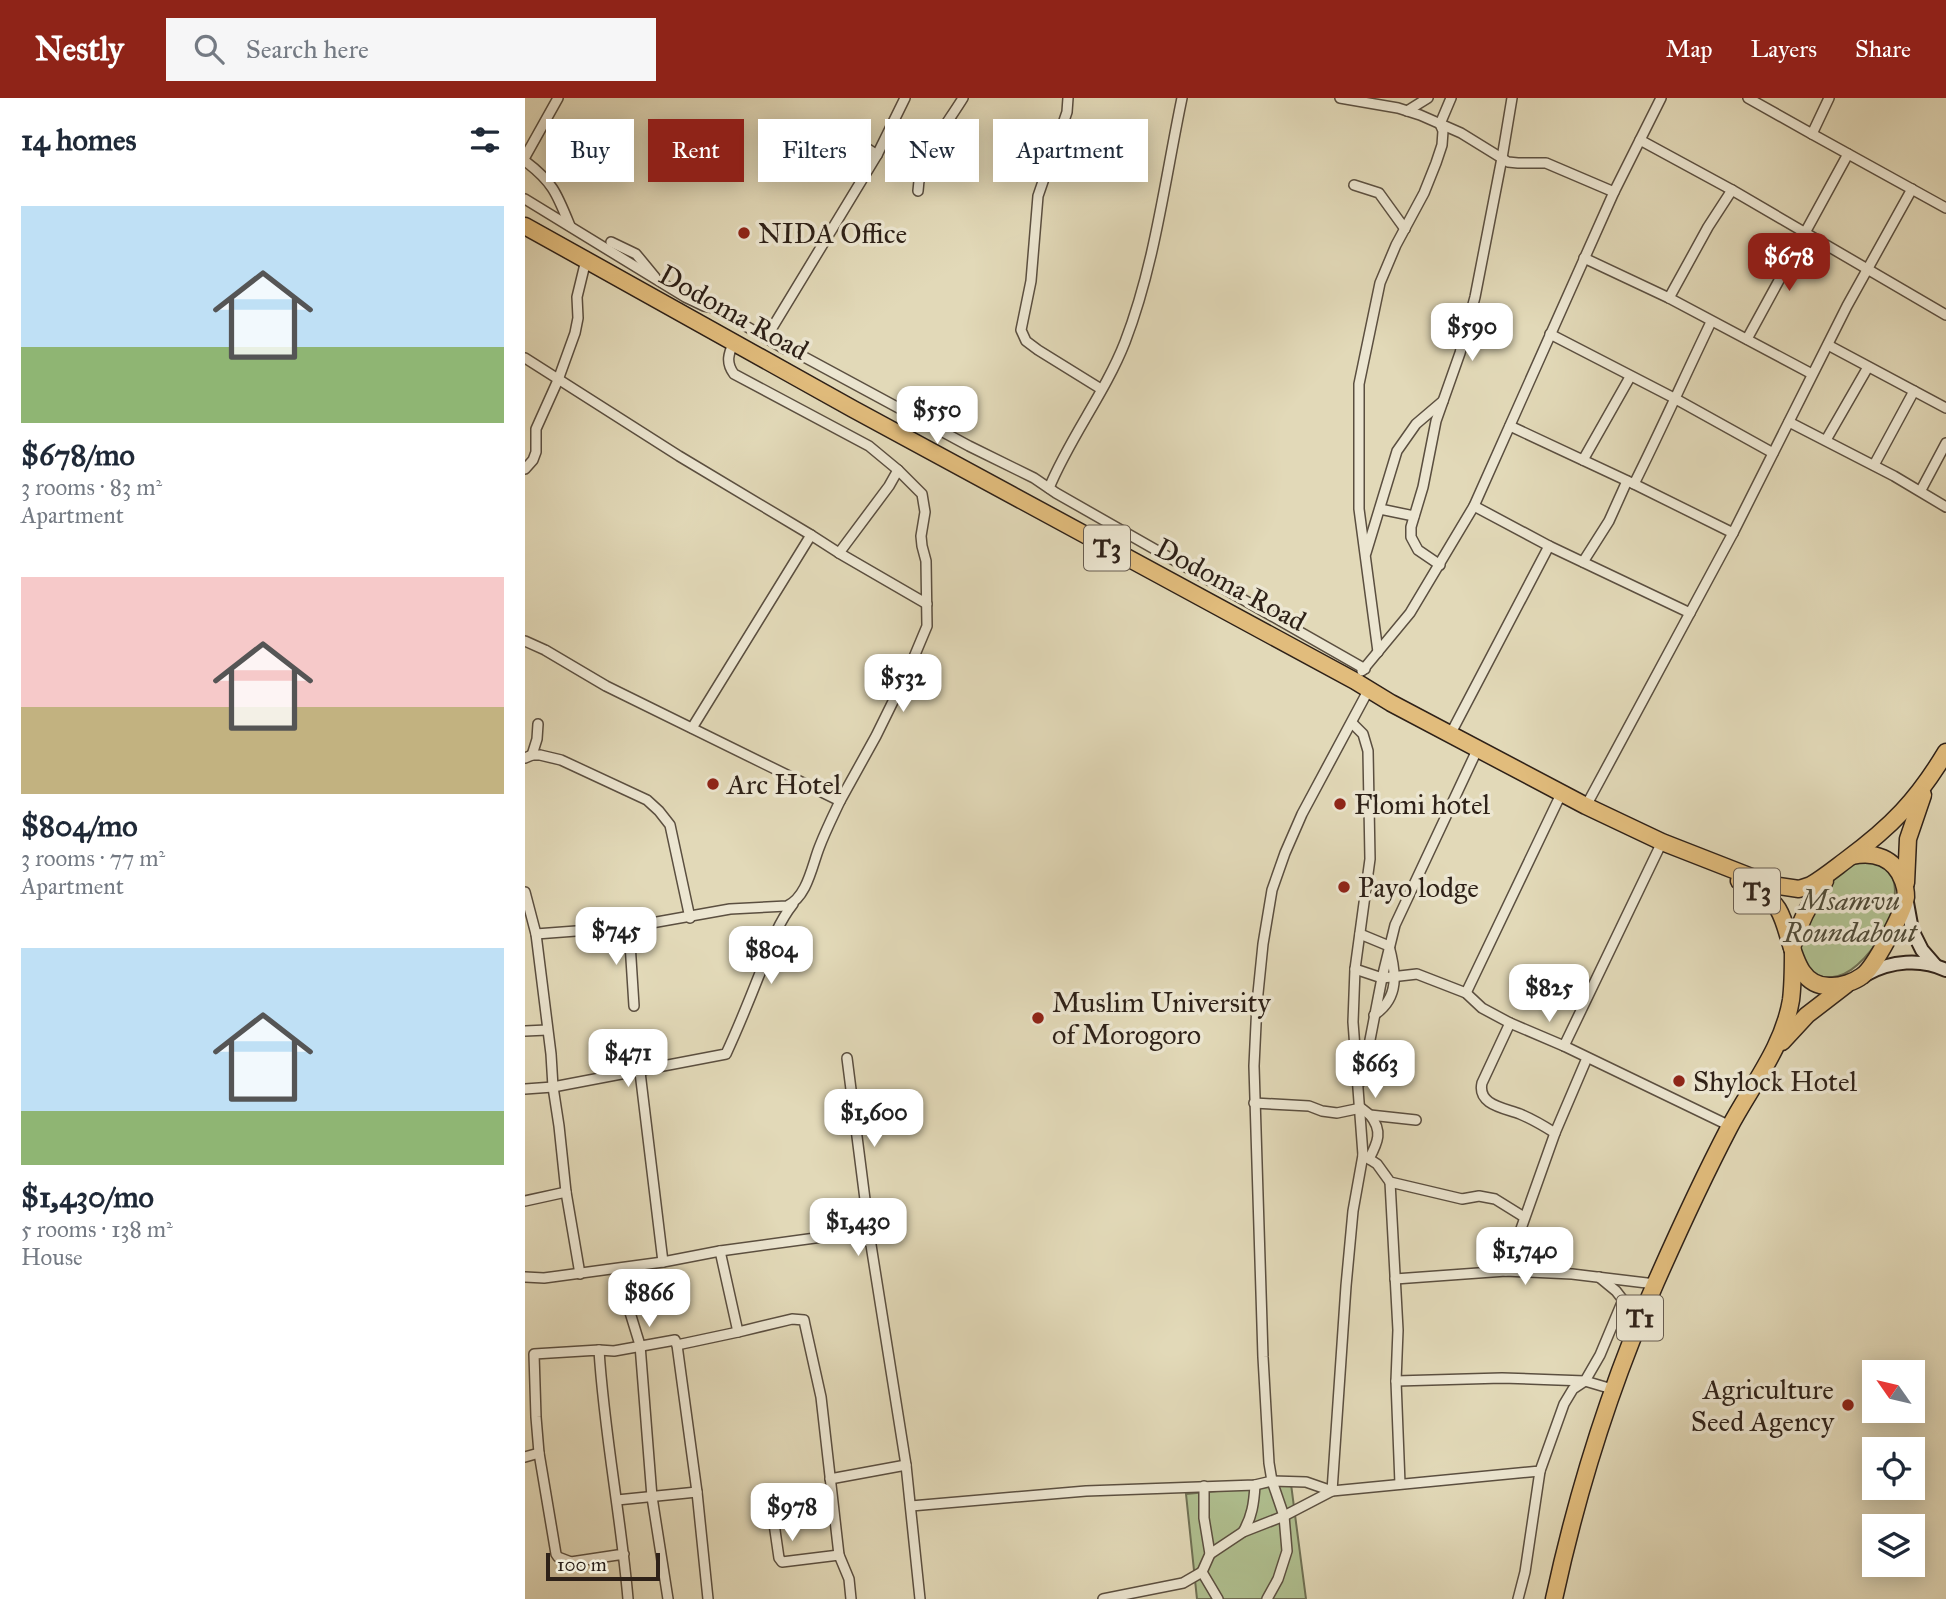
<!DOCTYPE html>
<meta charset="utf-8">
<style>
:root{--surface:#fff;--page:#f6f6f7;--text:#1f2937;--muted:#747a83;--accent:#8f2418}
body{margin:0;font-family:"IM FELL Great Primer",serif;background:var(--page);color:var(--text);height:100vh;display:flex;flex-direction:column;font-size:26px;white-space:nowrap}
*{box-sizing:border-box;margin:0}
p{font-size:23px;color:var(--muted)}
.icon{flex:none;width:38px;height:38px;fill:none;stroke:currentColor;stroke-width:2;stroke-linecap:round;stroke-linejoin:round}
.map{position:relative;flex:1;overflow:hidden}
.drawer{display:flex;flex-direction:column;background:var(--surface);width:525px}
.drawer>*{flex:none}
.banner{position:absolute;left:21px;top:21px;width:665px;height:63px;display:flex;gap:14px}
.needle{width:46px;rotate:304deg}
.buttons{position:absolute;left:1337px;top:1262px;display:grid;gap:14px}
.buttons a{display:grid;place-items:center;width:63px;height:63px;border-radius:0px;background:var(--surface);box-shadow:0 4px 18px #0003;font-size:35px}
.scale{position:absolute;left:21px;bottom:18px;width:114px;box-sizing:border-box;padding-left:7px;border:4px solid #2e2118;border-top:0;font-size:19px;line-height:24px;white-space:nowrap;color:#2e2118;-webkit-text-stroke:5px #ece6d1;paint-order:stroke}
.price{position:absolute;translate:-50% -60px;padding:0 16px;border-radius:14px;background:#fff;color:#222;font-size:23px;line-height:46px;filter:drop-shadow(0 2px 4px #0008)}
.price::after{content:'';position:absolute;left:50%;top:42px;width:21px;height:16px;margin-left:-10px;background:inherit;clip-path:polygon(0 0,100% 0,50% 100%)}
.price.active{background:var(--accent);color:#fff}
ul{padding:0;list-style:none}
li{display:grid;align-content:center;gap:14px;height:371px;padding:0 21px}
li span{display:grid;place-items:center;height:217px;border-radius:0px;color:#555}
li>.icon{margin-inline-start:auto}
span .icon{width:126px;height:126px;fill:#fffc;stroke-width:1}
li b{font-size:30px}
h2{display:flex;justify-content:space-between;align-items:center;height:84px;padding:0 21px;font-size:30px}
.tag{padding:0 24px;border-radius:0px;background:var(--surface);box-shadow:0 4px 18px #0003;font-size:24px;line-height:63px}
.tag.active{background:var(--accent);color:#fff}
header{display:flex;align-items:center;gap:42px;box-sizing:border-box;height:98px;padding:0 35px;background:var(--accent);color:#fff}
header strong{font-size:33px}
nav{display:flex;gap:38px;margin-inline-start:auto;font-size:24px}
.search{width:490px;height:63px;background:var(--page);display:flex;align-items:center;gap:18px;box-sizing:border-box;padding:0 24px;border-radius:0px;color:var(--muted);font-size:26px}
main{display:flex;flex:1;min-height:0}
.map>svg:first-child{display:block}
.green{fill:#b0c090;stroke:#6f7054;stroke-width:2}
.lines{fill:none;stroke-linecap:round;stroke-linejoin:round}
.street-casing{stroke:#5b4f40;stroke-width:12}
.secondary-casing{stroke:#2e2118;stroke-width:16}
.highway-casing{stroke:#2e2118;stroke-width:19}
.street{stroke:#ece6d1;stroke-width:9}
.secondary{stroke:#ece6d1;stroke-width:12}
.highway{stroke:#e1bc7c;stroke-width:16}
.poi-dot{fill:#8f2418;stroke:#ece6d1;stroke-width:2.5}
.labels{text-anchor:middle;stroke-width:7;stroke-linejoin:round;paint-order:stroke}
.shield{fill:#ece6d1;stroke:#675c50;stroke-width:2}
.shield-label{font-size:26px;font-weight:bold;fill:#2e2118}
.poi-label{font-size:28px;fill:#2e2118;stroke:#ece6d1;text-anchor:start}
.street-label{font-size:28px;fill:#2e2118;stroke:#ece6d1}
.park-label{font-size:28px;font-style:italic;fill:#4e4936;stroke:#ece6d1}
</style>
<header>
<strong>Nestly</strong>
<div class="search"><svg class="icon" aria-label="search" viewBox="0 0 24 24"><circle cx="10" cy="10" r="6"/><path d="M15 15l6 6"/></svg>Search here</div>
<nav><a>Map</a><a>Layers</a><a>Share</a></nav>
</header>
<main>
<section class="drawer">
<h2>14 homes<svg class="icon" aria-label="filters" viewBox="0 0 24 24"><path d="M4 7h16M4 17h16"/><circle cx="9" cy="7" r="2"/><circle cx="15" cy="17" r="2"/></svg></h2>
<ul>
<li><span style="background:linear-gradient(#bfe0f5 65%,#8fb573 0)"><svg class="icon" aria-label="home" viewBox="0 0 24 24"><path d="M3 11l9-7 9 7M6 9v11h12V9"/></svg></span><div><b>$678/mo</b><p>3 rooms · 83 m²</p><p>Apartment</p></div></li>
<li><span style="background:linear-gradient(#f6c9c9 60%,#c2b280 0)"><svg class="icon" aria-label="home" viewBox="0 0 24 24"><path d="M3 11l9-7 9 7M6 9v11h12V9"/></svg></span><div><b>$804/mo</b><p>3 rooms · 77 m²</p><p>Apartment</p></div></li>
<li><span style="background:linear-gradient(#bfe0f5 75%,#8fb573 0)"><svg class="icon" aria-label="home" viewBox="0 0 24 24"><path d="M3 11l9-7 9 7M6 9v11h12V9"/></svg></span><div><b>$1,430/mo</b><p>5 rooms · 138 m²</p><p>House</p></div></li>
</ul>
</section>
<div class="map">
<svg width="1421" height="1501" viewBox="0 0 1421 1501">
<rect width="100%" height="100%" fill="#e2d9b8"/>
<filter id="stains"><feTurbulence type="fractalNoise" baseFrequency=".00286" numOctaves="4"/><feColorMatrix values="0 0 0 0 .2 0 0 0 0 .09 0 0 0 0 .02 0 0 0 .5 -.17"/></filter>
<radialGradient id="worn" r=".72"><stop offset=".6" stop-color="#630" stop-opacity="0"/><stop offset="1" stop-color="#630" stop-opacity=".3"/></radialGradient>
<g class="green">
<path d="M1336 761C1342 762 1351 762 1356 766 1394 790 1346 870 1313 878 1300 881 1293 879 1283 871 1278 866 1278 863 1277 857 1271 836 1285 819 1295 803 1300 793 1305 783 1313 776 1320 770 1328 766 1336 761Z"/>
<path d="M766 1386 781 1501H672L661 1396Z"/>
</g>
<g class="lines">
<g class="street-casing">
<g id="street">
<path d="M543 0 542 14 513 98 506 183 496 232 501 243 513 252 576 291"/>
<path d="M815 0 873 10 895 17 936 35 983 64 993 65H1021L1089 94"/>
<path d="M1223 0 1287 36"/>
<path d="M1304 0 1287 36 1421 110"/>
<path d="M882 13 903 0"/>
<path d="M1115 42 1207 92"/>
<path d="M314 50 337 47 352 57 380 0"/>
<path d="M0 59 33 0"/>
<path d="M0 63C28 84 32 96 45 128"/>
<path d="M829 87 854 95 880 131"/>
<path d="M393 93C394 59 421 28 438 0"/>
<path d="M0 101 160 199 179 208 190 210 258 250 270 254 444 348 509 380 531 395 840 571"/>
<path d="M86 144 111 156 130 179"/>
<path d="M1059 160 1144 200 1287 276"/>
<path d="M1144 200 1183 129 1207 92 1421 217"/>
<path d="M1025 236 1149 300 1248 355"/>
<path d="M241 240 352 57"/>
<path d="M1222 241 1323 56"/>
<path d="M1303 247 1421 310"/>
<path d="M0 260 154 358 286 437"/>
<path d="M1264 324 1369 378 1421 409"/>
<path d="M985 328 1109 386 1208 435"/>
<path d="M1301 342 1343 269"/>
<path d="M1058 362 1105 279"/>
<path d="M1349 367 1389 293"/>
<path d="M0 371 8 362 11 354V331L33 282 50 235 53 220 52 199 61 162"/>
<path d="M1109 386C1136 332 1160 278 1186 224"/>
<path d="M524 390C545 339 580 295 600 244 630 166 640 81 657 0"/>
<path d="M1396 392 1421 345"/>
<path d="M949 408 1024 448 1165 515"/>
<path d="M855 411 889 418"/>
<path d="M314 455 402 506"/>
<path d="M841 455 872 353 891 326 918 303"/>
<path d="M1058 464 1084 423 1102 383"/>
<path d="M915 467 893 452 886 439V429L898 389 911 323 935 255 950 199 977 60 987 0"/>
<path d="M0 543 20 552 81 588 315 703 351 638 384 571 402 528 401 463 397 448 396 438 400 414 397 396 373 372 344 348 209 276C200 264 204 255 209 243"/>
<path d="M853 554 834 411V286L855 185 871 147 899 95 911 65 917 47 918 33 915 26 926 0"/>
<path d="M837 573 885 515 949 408 1089 94 1136 0"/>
<path d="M167 630 286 437 314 455 364 388 373 372"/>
<path d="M926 635 1024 448"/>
<path d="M7 657 12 641 13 626"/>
<path d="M0 660 7 657H15L36 662 122 702 134 713 145 727 165 820"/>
<path d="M1061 708 1208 435 1322 208 1387 91"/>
<path d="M0 794 11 836 26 956 28 989 34 1028 41 1094 55 1176"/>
<path d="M104 829 109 908"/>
<path d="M11 836 104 829 205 811 262 808C282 799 287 768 294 750 300 734 308 718 315 703"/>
<path d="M835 836 864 848C871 874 875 900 849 917"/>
<path d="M830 871 857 880 892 876 941 895 957 910 985 925 1039 948 1205 1028"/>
<path d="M941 895 1037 694"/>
<path d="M985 925 957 985C952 1007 980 1010 995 1016 1007 1021 1019 1028 1030 1035"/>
<path d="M0 933 22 932"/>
<path d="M1039 948 1137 744"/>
<path d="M322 960 343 1125 338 1137"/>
<path d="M115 974 138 1164"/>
<path d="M837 983 857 880 870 827 953 650"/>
<path d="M0 991 28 989 201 956C213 930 224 903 235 875 244 851 252 826 268 806"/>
<path d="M729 1005 784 1008 797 1013 812 1015 836 1010 845 1017 891 1022"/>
<path d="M838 1057 852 1066 865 1084 937 1101 954 1098 970 1101 999 1119"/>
<path d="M844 1061C853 1044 858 1033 845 1017"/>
<path d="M865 1084 873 1232 871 1283 875 1386"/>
<path d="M0 1103 41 1094"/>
<path d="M195 1153 213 1234 267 1221 279 1222 280 1227 296 1299 314 1457 324 1481 326 1501"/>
<path d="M981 1173 1030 1035 1062 960"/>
<path d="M0 1179 19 1180 138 1164 195 1153 327 1135C337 1137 342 1138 346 1147L381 1367 395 1501"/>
<path d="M870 1181 981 1173 1047 1176 1130 1186"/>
<path d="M103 1208 115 1247 127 1399 143 1501"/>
<path d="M152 1247 172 1394 183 1501"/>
<path d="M74 1252 89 1253 150 1242 152 1247 213 1234"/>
<path d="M871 1283 977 1280 1060 1283 1075 1257 1098 1202 1091 1193 1074 1179"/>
<path d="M0 1359 14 1355"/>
<path d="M305 1381 381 1367"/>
<path d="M679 1388V1420L685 1456 677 1474 693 1501"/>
<path d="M245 1398 254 1460 257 1464 314 1457"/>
<path d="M92 1402 172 1394"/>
<path d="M386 1408 561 1393 730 1387 747 1383 781 1384 807 1393 1015 1373 1039 1306 1048 1291 1060 1283 1087 1291"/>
<path d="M718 1434C727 1419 729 1405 730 1387"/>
<path d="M99 1456 46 1464 33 1459 31 1456 14 1355 11 1319 9 1256 74 1252C79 1335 96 1418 103 1501"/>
<path d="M685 1456 718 1434 759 1418 807 1393 821 1188 828 1113 838 1057 828 924 830 871 845 761 843 653 838 636 827 625"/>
<path d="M578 1501 658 1485 677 1474"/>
<path d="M742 1501 753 1481 762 1453 759 1418 747 1383 744 1365 738 1259 729 968 732 905 738 846 747 792 760 755 777 716 844 591"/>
<path d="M993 1501 1000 1474 1015 1373"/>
</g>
</g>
<g class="secondary-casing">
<g id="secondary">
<path d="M1381 799 1387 832 1397 852 1410 867"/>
<path d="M1342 876C1366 863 1396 860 1421 872"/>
</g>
</g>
<g class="highway-casing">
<g id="highway">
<path d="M0 128 328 311 830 583 866 605 1061 708 1137 744 1247 787 1274 791 1286 787C1298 780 1309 771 1321 762 1367 728 1392 702 1421 654"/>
<path d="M1214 783C1228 791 1244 797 1253 811 1268 835 1266 891 1307 888 1316 888 1329 884 1337 878 1349 870 1378 815 1381 799 1381 794 1380 788 1378 783 1370 760 1349 753 1327 758"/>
<path d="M1381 785 1383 741 1398 697"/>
<path d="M1267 850C1274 824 1285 804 1300 783"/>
<path d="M1257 944 1282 917 1321 887"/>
<path d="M1029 1501C1053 1390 1085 1288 1131 1184 1154 1132 1178 1080 1204 1030 1226 988 1258 950 1266 902 1268 886 1268 870 1268 854"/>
</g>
</g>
<use href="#street" class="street"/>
<use href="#secondary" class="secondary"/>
<use href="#highway" class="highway"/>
</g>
<g class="poi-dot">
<circle cx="219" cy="135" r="7"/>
<circle cx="188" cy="686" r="7"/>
<circle cx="815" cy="706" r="7"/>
<circle cx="819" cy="789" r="7"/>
<circle cx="513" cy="920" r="7"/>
<circle cx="1154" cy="983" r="7"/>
<circle cx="1323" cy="1307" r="7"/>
</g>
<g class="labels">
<g class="shield">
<rect x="559" y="427.5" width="46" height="45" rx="5"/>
<rect x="1209" y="770.5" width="46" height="45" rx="5"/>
<rect x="1092" y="1197.5" width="46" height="45" rx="5"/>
</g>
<g class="shield-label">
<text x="582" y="459">T3</text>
<text x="1232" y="802">T3</text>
<text x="1115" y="1229">T1</text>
</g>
<g class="poi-label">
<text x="233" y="145">NIDA Office</text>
<text x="202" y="696">Arc Hotel</text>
<text x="829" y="716">Flomi hotel</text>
<text x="833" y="799">Payo lodge</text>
<text x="527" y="914">Muslim University<tspan x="527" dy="32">of Morogoro</tspan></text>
<text x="1168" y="993">Shylock Hotel</text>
<text x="1309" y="1301" text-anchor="end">Agriculture<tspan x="1309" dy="32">Seed Agency</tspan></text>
</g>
<g class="street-label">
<text transform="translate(209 214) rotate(29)" y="10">Dodoma Road</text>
<text transform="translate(706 486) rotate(28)" y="10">Dodoma Road</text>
</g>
<g class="park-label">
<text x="1325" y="812">Msamvu<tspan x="1325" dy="32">Roundabout</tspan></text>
</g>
</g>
<rect width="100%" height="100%" filter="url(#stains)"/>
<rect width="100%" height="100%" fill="url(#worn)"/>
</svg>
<div class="buttons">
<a><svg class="needle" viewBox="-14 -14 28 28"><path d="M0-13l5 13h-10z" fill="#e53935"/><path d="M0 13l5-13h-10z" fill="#747a83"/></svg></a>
<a><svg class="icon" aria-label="locate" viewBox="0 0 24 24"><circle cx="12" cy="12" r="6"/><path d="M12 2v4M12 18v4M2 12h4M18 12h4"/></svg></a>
<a><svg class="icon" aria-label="layers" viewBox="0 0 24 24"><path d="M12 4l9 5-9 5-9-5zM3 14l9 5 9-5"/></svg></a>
</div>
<div class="scale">100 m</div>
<b class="price active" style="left:1264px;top:195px">$678</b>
<b class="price" style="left:947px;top:265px">$590</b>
<b class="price" style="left:412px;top:348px">$550</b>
<b class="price" style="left:378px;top:616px">$532</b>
<b class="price" style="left:91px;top:869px">$745</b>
<b class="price" style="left:246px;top:888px">$804</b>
<b class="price" style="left:1024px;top:926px">$825</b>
<b class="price" style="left:103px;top:991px">$471</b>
<b class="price" style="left:850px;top:1002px">$663</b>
<b class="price" style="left:349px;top:1051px">$1,600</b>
<b class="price" style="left:333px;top:1160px">$1,430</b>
<b class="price" style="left:1000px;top:1189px">$1,740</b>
<b class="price" style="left:124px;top:1231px">$866</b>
<b class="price" style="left:267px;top:1445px">$978</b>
<div class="banner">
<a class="tag">Buy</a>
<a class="tag active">Rent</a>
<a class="tag">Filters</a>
<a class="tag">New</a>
<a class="tag">Apartment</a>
</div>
</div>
</main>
